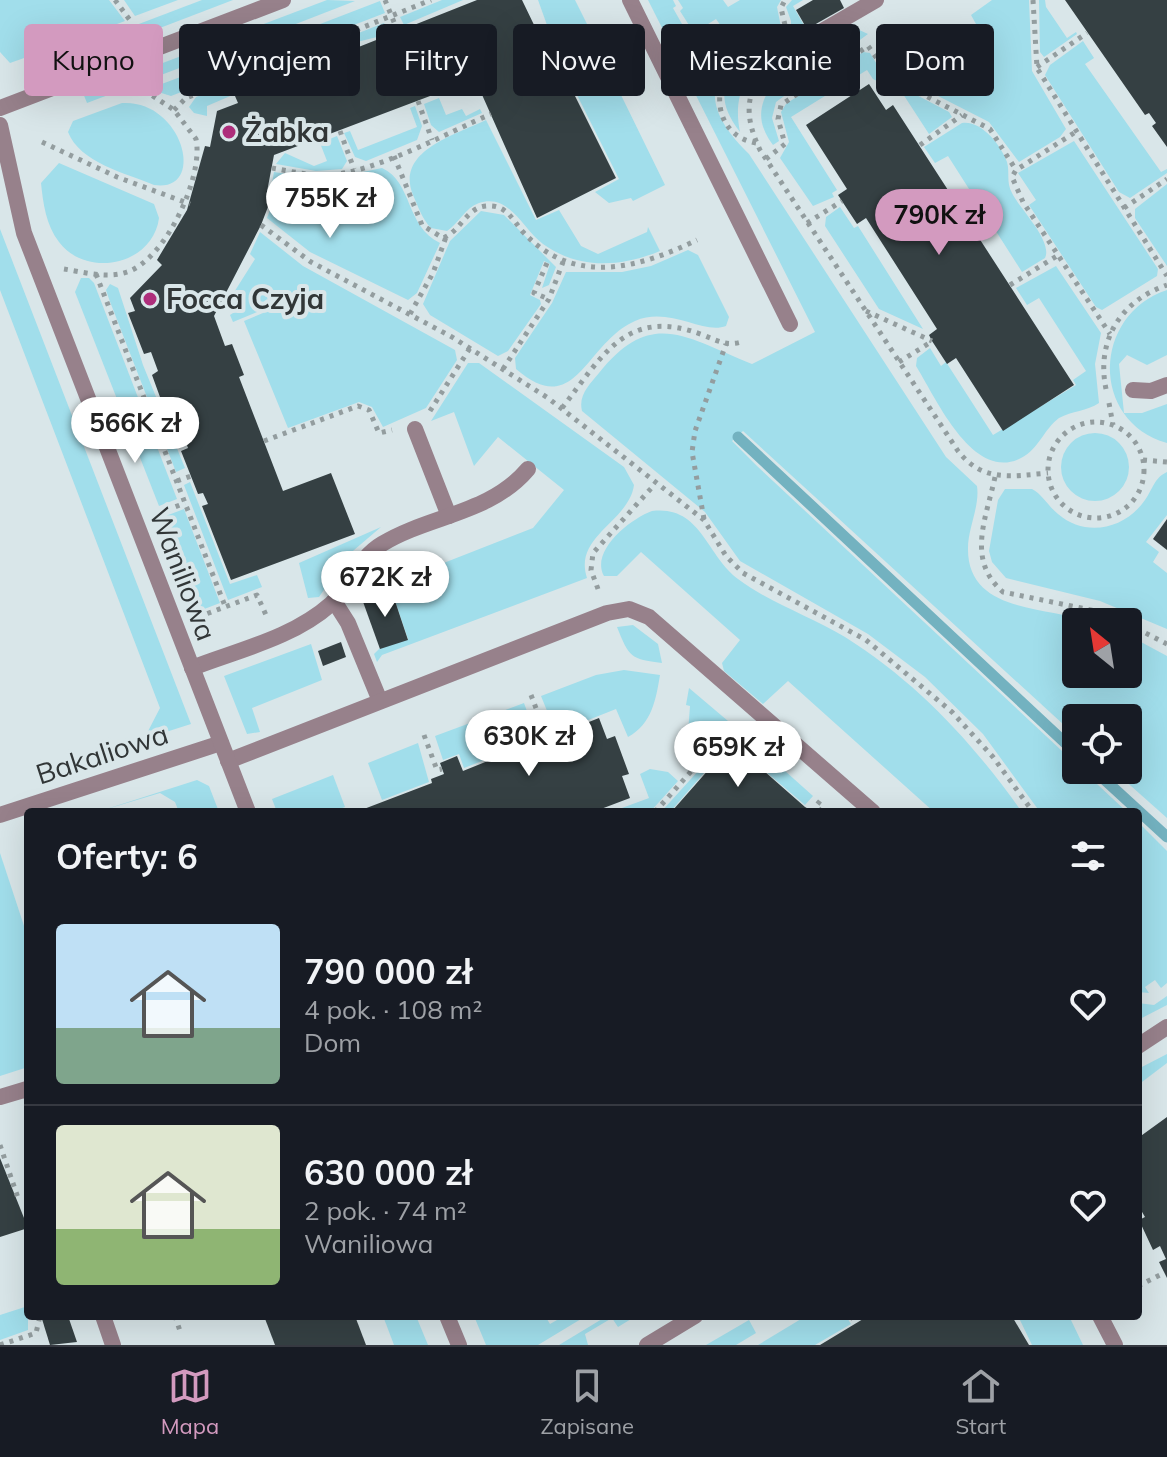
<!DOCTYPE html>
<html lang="pl">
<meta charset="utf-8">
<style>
:root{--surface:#171b24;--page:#20242c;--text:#f1f3f6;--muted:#9ea1a6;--line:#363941;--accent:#d39abf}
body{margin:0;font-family:Mulish,sans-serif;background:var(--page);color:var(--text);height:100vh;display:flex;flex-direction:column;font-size:30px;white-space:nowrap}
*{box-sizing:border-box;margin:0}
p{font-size:26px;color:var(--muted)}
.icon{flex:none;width:44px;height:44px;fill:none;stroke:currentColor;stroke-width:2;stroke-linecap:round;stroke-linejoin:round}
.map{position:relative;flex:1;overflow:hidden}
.side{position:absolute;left:24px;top:808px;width:1118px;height:512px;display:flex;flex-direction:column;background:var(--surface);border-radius:8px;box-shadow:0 8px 32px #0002}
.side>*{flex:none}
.banner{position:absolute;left:24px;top:24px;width:1120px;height:72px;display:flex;gap:16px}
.needle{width:52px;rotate:330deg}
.controls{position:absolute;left:1062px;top:608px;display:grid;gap:16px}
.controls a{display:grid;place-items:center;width:80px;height:80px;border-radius:8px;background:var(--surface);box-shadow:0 8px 32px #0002;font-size:40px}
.price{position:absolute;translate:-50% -68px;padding:0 18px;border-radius:28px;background:#fff;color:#222;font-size:26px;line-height:52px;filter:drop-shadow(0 2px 4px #0008)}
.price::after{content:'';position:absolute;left:50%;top:48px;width:24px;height:18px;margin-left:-12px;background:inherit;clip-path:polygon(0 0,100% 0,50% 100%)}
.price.current{background:var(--accent);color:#111}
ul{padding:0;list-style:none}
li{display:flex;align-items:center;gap:24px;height:200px;padding:0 32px}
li+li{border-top:2px solid var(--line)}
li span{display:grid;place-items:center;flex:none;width:224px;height:160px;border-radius:8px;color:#555}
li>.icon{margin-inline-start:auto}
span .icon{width:96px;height:96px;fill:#fffc;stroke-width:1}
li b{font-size:34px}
h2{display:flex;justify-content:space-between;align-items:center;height:96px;padding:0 32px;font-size:34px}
.tag{padding:0 28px;border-radius:8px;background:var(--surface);box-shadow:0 8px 32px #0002;font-size:28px;line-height:72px}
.tag.current{background:var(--accent);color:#111}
.tab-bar{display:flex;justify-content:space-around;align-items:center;height:112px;border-top:2px solid var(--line);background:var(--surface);font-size:22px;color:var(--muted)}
.tab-bar a{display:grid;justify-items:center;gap:4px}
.tab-bar .current{color:var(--accent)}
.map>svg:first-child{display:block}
.green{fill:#a1deeb}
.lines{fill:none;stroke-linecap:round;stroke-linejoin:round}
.stream{stroke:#73b2c0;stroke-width:11}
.building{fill:#354043}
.path{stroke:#939d9f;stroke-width:5;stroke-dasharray:4 6;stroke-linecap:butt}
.lane{stroke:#97818b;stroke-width:16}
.street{stroke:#97818b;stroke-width:16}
.poi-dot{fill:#ae2e7b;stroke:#d9e6e9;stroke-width:3}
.labels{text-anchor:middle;stroke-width:8;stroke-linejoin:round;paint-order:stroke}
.poi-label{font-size:28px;font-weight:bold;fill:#313637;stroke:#d9e6e9;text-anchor:start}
.street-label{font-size:28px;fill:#313637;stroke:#d9e6e9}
</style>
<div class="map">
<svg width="1167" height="1345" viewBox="0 0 1167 1345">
<rect width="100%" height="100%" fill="#d9e6e9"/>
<g class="green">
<path d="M0 0H109L125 21 66 43 63 34 54 37 58 46 10 63 0 52Z"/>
<path d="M124 0H178L135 16Z"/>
<path d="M202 0H233L45 72V64L52 57Z"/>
<path d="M327 0 355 1 265 36 261 25Z"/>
<path d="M442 0H463L404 25 400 17Z"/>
<path d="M538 0H575L592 34 556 50Z"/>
<path d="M648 0H673L676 6 673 8 691 40 713 26 716 30 721 26 716 19 694 33 680 11 683 8 678 0H723L728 7 740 0H781L777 7 781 27C768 37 751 43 738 53 696 88 718 124 749 154L946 457 977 486C980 506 968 528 968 548 967 614 1048 606 1091 622H1076V674H1128V635L1167 656V818L1113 770H1128V718H1076V736L743 431 732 441 757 466 1076 764V770H1082L1127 812H1040L983 734 925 677 868 634 740 561 705 512 582 411C578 395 590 384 599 373 652 307 686 338 752 364L815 332Z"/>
<path d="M792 0H803L793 6 805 27C764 52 729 79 740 132 696 74 755 61 791 31V21L786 7Z"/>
<path d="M992 0H1029L1032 71 1066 129 1060 137 1019 162 989 122 895 74 890 67 945 32 951 40 976 24 971 15Z"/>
<path d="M1039 0H1045L1046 7 1067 38 1076 32 1077 34 1044 57 1040 52Z"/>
<path d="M380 1 385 13 307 43 302 31Z"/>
<path d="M384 23 388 32 385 35 341 46 337 52 316 59 313 51Z"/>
<path d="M855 28 868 34 776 102 772 118 779 141 773 145C729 88 819 50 855 28Z"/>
<path d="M253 29 256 39 87 103 83 93Z"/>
<path d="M293 35 298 47 171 96 155 91 159 85Z"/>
<path d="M1083 41 1094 58 1085 64 1161 172 1167 169V173L1130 198 1119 192 1045 75 1050 65Z"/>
<path d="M600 52 665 185 633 201 631 198 609 203 595 192 619 179 572 85 584 78 577 63Z"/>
<path d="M863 52 870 53 886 79 949 112 952 117 929 134 903 94 873 79 867 70 791 117 837 190 832 193 834 197 813 206 780 158 789 142 781 112 786 104Z"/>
<path d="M298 57 300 62 291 70 207 106V116L194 113 189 107 196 97Z"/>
<path d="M439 98 446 115 462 109 466 116 480 109 482 113 439 132 431 125 424 104Z"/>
<path d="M122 103C183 99 208 193 154 185 126 173 80 163 68 132L73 121Z"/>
<path d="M415 106 422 126 417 140 366 161 355 157 344 133 350 131 358 150 417 127 410 108Z"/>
<path d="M486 120 536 220 559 210 581 246 598 254 647 232 648 227 660 251C621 267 579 270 543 244 522 229 510 193 479 203 465 208 459 223 447 231L431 228C422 219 418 206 413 195 395 151 455 135 486 120Z"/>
<path d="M962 123C981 120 1001 145 1007 162 1010 173 1006 182 1012 193 1020 209 1053 241 1045 258L1022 272 948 156 935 163 924 147Z"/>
<path d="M337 136 347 161 342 169 316 171 276 164 285 153 314 166 327 161 320 143Z"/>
<path d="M1074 141 1158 269 1157 276 1102 310 1096 307 1029 205 1036 200 1018 173Z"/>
<path d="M59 163 154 204 159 218C153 265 87 279 59 242 46 225 43 203 41 183Z"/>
<path d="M382 168C413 182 405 226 440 243L417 293 408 300 310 252 267 218 275 197 270 194 274 172 325 180Z"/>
<path d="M1167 184V266L1135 218V209Z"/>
<path d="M840 207 854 228 858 226 923 329 879 309 825 226 826 217Z"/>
<path d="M481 211 504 215 556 267 549 285 542 288 550 264 544 261 530 295 540 300 541 304 508 351 498 356 430 315 423 304 450 241Z"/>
<path d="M0 229 191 724 144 739 160 708 0 290Z"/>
<path d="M260 232 303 266 455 350 457 360 426 408 383 427 372 407 359 402 288 428 244 321 263 313 262 310 233 322 230 315 236 311 231 297 255 259 250 254Z"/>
<path d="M688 250 698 255 729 317 726 326C703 335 670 306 635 321 585 343 576 421 516 369L515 358 552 303 566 272H622L651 266Z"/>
<path d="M1056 266 1101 333 1095 364 1099 403C1087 411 1072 411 1059 418 1044 429 1039 449 1021 458 973 483 936 398 916 366L917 358 930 348 941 366 946 362 993 435 1076 385 1073 380 1086 371 1039 298 1027 305 1016 288Z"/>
<path d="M81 278H89L94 283 177 499 159 506 75 292Z"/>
<path d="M110 284 118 288 143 365 185 468 176 472 109 299 106 290Z"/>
<path d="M1167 290V355L1147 365 1127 355 1119 364 1124 413H1142L1167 404V443C1090 421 1092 315 1167 290Z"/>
<path d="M468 363H479L624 467 634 485C629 522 573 536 587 578L382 655 377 662 374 654 380 648 408 639 391 589 362 599 359 596 407 559 413 575 533 528 564 490 498 437 474 466 454 412 431 421Z"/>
<circle cx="1095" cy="467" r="34"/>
<path d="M1167 472V515L1146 542 1159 552 1153 562 1167 573V629L1100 601 1006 578 992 562 989 551 998 500 1005 489H1032C1043 495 1048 506 1058 514 1086 538 1125 529 1145 500 1153 489 1154 478 1167 472Z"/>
<path d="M190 482 230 584 257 575 262 587 228 600 184 485Z"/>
<path d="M184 509 220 603 199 611 163 517Z"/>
<path d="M652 511C701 505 706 555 738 579 770 603 810 616 845 637 918 683 973 743 1022 812H934L788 681 763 704 724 671 722 663 740 640 641 552 617 576H604C590 551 630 519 652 511Z"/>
<path d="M381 527 347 556 319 597 308 598 299 563Z"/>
<path d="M633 625 658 644 662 663C630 659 629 657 617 627Z"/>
<path d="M311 644 322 680 252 708 260 732 247 734 224 676Z"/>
<path d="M624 670 660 675C656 699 652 724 628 737L616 709 558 732 554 728 541 696 596 675Z"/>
<path d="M689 688 728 721 702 751 688 733 690 706 686 705Z"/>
<path d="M524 703 532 725 518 731 523 745 464 768 459 754 443 760 435 736Z"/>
<path d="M737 728 813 796 805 805 731 742 670 812H661Z"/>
<path d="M418 743 429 782 382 800 368 763Z"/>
<path d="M650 769 668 772 678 781 650 812H611L649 798 640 774Z"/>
<path d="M333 775 345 807 332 812H277L272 799Z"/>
<path d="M197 780 209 786 219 812H179L175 802 160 793 97 812Z"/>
<path d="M1138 822 1167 851V983L1161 988 1155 980 1145 987 1149 993 1138 992Z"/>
<path d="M0 853 28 938V1067L0 1076Z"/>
<path d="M1167 996V1005L1138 1020V1003L1154 1005Z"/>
<path d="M1167 1054V1063L1138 1085V1069Z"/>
<path d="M28 1306V1330L0 1340V1315Z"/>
<path d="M383 1316H416L428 1345H394Z"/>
<path d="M474 1316H545L550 1324 564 1316H586L538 1345H486Z"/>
<path d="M607 1316H636L618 1327 612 1318 585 1334 588 1345H559Z"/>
<path d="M806 1316H846L851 1324 815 1345H758Z"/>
<path d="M1018 1316H1069L1083 1345H1032Z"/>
<path d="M749 1320 756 1333 736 1345H706Z"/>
</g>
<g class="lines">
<g class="stream">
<path d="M738 437 1076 753"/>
<path d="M1094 770 1167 837"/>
</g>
</g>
<g class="building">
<path d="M477 0H522L536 29 541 27 555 54 557 52 564 65 573 60 582 78 569 84 616 178 537 218 475 79 274 155 266 197 271 199 261 225 214 316 225 346 232 344 244 375 239 377 283 491 331 473 355 534 231 580 202 506 208 504 203 493 198 494 181 451 188 448 177 417 168 419 152 375 158 371 151 352 144 354 128 313 135 311 130 298 162 265 157 260 187 210 205 146 210 147 217 111 238 103 235 96Z"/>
<path d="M813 0H840L844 8 807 29 796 10Z"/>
<path d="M1065 0H1167V147L1152 126 1156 123 1149 113 1145 115Z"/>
<path d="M869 84 886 110 893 105 1074 385 1003 431 956 358 947 364 932 341 929 335 937 329 866 218 857 224 838 195 847 189 806 125Z"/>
<path d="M1167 519V550L1153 539Z"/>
<path d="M391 589 408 640 380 649 362 599Z"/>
<path d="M341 642 346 657 323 666 318 651Z"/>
<path d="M599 718 607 739 615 736 629 774 622 776 630 798 593 812H356L432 783 431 779 444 774 440 763 457 756 463 771 525 746 520 732 538 726 542 736 555 731 556 735Z"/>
<path d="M732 743 805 807 814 812H675L673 810Z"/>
<path d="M1167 1117V1278L1159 1262 1166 1259 1160 1246 1153 1250 1139 1220 1145 1217 1138 1205V1138Z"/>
<path d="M0 1158 28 1228 0 1237Z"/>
<path d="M51 1316H68L77 1342 50 1345 42 1319Z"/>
<path d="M264 1316H355L366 1345H275Z"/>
<path d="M868 1316H1017L1013 1318 1029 1345H820Z"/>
</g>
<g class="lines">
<g class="path">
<path d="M115 0 132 23"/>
<path d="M385 0 398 32"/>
<path d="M1033 0 1037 68 1167 276"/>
<path d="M785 25 781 8 785 0"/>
<path d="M296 28 310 66"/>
<path d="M561 59 601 40"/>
<path d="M1037 67 1087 33"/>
<path d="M763 72C743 98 747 122 760 150L958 451C983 483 1012 476 1048 473"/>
<path d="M418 101 432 140"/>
<path d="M174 110 186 98 431 0"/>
<path d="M340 131 354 169"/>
<path d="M1074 133 1016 170 1012 177 1023 202 1110 334"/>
<path d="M42 142 117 177 190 204"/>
<path d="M756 143C717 136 710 93 732 64 739 55 749 50 758 44"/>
<path d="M920 145 962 115"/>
<path d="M394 156 422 225 443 238C460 232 467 207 486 206 506 204 512 219 523 232 574 287 639 268 697 240"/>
<path d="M766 159 785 144 778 119 781 105 868 46 891 78 990 129 1016 170"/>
<path d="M272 168C290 171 309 176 328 175 374 173 447 133 491 114"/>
<path d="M1124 208 1167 179"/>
<path d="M807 223 842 201"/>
<path d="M261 225 311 262 452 337 548 398 704 520 726 556 743 573 866 640 952 712 993 757 1033 812"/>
<path d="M547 263 534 293 549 299"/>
<path d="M64 269C83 272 108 279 127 272 165 260 204 177 196 139L174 110 141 88"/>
<path d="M96 274 225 606"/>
<path d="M1010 285 1057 256"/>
<path d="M866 311 932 341"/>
<path d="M410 314 433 273 446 237"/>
<path d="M899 362 931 342"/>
<path d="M503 369 549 299 563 262"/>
<path d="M1106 389C1096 341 1120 301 1167 285"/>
<path d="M1109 403 1113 425"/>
<path d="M562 408C603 355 627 306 703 335 718 341 728 347 744 341"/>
<path d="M430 411 470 348"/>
<circle cx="1096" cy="470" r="48"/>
<path d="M264 441 358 406 369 410 379 433 392 430"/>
<path d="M1143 460 1167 462"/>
<path d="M995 477C986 519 966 560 1003 592L1096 611 1125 622"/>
<path d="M177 481 191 476"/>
<path d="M157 514 185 503"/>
<path d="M704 519 692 452 695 431 726 344"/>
<path d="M598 589 591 570 593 553 655 484"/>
<path d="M198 617 257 595 266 615"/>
<path d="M1128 624 1167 644"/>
<path d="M531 695 544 729 540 731"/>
<path d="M424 735 437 770 442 769"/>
<path d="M820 801 816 806 820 810"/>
<path d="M655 812 734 723"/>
<path d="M0 1145 18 1198"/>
<path d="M1138 1286 1162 1274"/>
<path d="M175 1316 180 1331"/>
<path d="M851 1316 856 1323"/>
<path d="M0 1345 36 1333 40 1316"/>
</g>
<g class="lane">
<path d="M630 0 790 324"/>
<path d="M781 55 876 0"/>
<path d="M1133 390 1151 391 1167 385"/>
<path d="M415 429 449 516"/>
<path d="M334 601 348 623 380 701"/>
<path d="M192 668C238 650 293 638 331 604 351 586 358 558 382 544 430 515 490 514 528 469"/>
<path d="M228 761 607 613 629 609 649 617 873 812"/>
<path d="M0 815 221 743"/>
<path d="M0 1097 27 1089 28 1092"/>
<path d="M103 1316 113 1345"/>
</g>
<g class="street">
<path d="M0 108 283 0"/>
<path d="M0 125 24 233 248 812"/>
<path d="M1138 1046 1167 1027"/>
<path d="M447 1316 459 1345"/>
<path d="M1100 1316 1115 1345"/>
<path d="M647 1345 695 1316"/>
</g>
</g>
<g class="poi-dot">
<circle cx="229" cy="132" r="8"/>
<circle cx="150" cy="299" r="8"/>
</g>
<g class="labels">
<g class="poi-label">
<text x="245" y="142">Żabka</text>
<text x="166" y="309">Focca Czyja</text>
</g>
<g class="street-label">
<text transform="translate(183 574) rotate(69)" y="10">Waniliowa</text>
<text transform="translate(102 754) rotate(-18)" y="10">Bakaliowa</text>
</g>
</g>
</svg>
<div class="controls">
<a><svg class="needle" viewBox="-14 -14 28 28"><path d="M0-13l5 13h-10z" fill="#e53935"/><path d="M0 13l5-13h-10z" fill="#9ea1a6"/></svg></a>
<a><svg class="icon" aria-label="locate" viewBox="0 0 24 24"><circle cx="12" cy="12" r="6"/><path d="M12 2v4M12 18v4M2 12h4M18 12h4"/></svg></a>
</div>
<b class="price" style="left:330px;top:240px">755K zł</b>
<b class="price current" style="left:939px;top:257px">790K zł</b>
<b class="price" style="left:135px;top:465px">566K zł</b>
<b class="price" style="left:385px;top:619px">672K zł</b>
<b class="price" style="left:529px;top:778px">630K zł</b>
<b class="price" style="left:738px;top:789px">659K zł</b>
<div class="banner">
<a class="tag current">Kupno</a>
<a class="tag">Wynajem</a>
<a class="tag">Filtry</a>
<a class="tag">Nowe</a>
<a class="tag">Mieszkanie</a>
<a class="tag">Dom</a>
</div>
<section class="side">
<h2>Oferty: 6<svg class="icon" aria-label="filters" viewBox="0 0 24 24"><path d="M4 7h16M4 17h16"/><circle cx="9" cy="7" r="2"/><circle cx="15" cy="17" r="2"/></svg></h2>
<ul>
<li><span style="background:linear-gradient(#bfe0f5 65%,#7fa58c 0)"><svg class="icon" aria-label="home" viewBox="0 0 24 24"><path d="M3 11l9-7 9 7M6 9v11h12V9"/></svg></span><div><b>790 000 zł</b><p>4 pok. · 108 m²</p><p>Dom</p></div><svg class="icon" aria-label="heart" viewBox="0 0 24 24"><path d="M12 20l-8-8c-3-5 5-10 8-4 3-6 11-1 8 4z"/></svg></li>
<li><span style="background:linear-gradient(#dfe7d0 65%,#8fb573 0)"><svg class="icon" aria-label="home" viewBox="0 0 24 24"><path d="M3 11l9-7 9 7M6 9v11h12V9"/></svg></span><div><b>630 000 zł</b><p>2 pok. · 74 m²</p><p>Waniliowa</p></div><svg class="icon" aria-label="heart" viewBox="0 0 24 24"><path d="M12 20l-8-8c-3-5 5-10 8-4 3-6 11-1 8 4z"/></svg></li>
</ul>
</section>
</div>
<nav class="tab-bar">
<a class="current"><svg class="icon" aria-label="map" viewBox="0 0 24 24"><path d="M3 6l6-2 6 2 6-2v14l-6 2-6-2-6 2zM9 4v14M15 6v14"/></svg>Mapa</a>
<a><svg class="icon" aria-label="saved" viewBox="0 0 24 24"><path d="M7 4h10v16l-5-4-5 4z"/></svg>Zapisane</a>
<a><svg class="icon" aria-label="home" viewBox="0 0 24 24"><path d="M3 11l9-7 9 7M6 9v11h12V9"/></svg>Start</a>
</nav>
